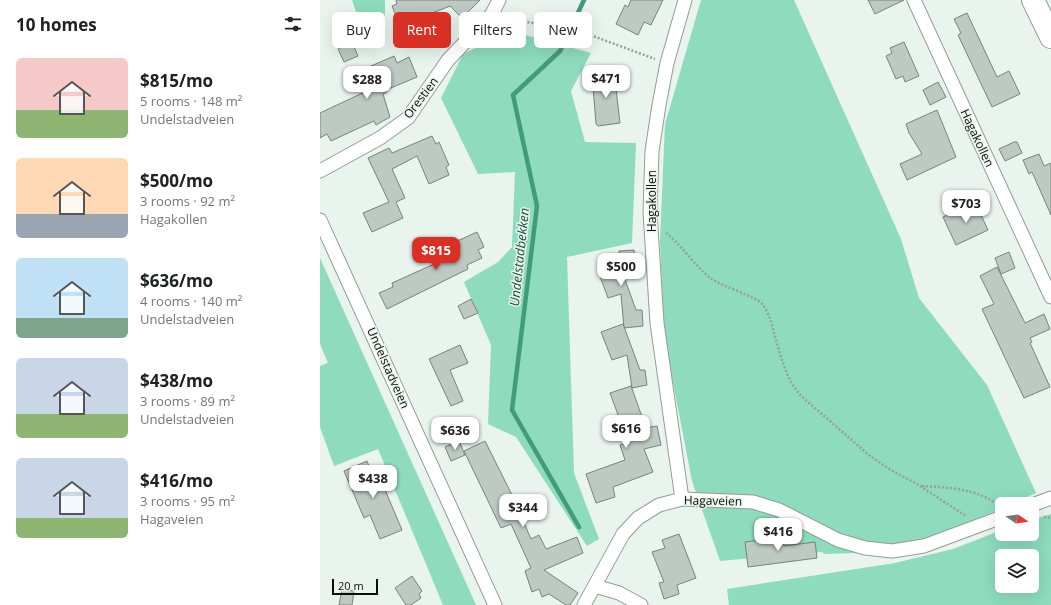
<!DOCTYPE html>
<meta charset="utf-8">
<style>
:root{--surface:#fff;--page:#f6f6f6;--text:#202124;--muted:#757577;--accent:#d93025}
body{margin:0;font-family:"Open Sans",sans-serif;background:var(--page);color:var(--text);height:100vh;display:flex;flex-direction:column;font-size:15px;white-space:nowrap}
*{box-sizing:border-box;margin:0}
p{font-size:13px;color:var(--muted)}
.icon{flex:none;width:22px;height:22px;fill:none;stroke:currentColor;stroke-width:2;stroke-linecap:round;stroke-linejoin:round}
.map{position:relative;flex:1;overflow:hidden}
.drawer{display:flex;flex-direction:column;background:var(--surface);width:320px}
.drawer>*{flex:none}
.guide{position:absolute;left:12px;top:12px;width:380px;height:36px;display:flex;gap:8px}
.needle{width:26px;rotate:103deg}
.tools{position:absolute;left:675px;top:497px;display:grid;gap:8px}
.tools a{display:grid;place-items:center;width:44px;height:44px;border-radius:6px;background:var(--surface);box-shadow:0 4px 16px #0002;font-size:20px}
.scale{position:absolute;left:12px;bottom:10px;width:46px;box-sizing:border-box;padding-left:4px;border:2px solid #0a0e0c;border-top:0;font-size:11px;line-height:14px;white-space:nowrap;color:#0a0e0c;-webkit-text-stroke:3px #e9f4ef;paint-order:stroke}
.price{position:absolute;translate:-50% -34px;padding:0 9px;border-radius:8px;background:#fff;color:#222;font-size:13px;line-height:26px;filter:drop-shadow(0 1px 2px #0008)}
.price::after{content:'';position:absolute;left:50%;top:24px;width:12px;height:9px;margin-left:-6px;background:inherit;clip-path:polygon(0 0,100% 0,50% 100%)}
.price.current{background:var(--accent);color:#fff}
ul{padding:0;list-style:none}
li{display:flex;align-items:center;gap:12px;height:100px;padding:0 16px}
li span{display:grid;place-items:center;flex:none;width:112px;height:80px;border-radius:6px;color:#555}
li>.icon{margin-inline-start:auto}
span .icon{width:48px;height:48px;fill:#fffc;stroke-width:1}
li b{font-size:17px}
h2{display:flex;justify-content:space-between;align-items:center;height:48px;padding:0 16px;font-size:17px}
.tag{padding:0 14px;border-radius:6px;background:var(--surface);box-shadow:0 4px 16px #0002;font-size:14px;line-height:36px}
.tag.current{background:var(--accent);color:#fff}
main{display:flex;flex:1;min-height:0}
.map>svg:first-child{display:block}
.green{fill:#8edbbd;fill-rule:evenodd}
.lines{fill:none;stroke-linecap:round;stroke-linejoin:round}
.stream{stroke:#439b7d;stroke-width:4.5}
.building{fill:#bec9c4;stroke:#79837e}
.street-casing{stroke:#929c97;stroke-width:15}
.highway-casing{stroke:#929c97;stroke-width:24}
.path{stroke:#969f9b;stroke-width:2.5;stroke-dasharray:2 2;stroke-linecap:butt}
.street{stroke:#fff;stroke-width:13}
.highway{stroke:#fff;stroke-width:22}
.labels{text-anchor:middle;stroke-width:3;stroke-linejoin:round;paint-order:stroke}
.street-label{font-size:12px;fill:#0a0e0c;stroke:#e9f4ef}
.water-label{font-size:13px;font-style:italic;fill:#1b4f3e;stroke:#e9f4ef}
</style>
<main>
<section class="drawer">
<h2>10 homes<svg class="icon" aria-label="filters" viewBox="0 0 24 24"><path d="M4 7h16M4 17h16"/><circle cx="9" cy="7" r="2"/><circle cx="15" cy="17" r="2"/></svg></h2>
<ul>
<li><span style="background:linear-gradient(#f6c9c9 65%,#8fb573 0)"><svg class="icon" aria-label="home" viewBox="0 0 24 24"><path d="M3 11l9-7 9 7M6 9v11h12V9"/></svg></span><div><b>$815/mo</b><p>5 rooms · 148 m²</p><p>Undelstadveien</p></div></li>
<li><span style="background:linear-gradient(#ffd9b3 70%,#9aa5b1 0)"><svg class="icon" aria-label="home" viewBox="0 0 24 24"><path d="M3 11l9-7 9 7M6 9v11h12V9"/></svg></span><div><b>$500/mo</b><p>3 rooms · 92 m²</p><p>Hagakollen</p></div></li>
<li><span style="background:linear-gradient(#bfe0f5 75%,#7fa58c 0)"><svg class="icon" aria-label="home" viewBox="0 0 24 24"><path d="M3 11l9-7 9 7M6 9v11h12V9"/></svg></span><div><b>$636/mo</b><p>4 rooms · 140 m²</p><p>Undelstadveien</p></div></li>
<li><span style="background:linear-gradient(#c9d6e8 70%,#8fb573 0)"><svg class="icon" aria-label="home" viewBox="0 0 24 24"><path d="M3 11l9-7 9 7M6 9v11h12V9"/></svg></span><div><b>$438/mo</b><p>3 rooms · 89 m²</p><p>Undelstadveien</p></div></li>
<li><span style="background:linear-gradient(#c9d6e8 75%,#8fb573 0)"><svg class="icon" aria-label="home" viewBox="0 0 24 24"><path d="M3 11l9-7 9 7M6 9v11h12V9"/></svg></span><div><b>$416/mo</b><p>3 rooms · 95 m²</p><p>Hagaveien</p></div></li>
</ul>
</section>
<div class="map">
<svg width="731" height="605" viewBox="0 0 731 605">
<rect width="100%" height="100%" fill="#e9f4ef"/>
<g class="green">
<path d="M32 0H65V18L42 30Z"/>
<path d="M381 0H474L581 239 599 298 667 385 716 493 691 504H682V508L602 543 568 552 505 554 502 552 400 561 372 481 344 336 340 241 345 124Z"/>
<path d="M191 31 271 53 251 91 265 142 316 143 312 243 247 257 254 473 279 539 267 546 196 437 168 424 171 345 144 282 178 262 192 247 195 172 158 174 121 98 143 54Z"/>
<path d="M0 258 156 605H123L58 449 14 466 0 427V366L8 363 0 344Z"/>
<path d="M731 514V605H409L407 589 575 563 633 549 682 530V534H712V520ZM682 556H712V586H682Z"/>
</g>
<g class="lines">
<path class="stream" d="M259 527 192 410 217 206 193 95 240 51 264 0"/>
</g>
<g class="building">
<path d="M76 0H160L142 18 130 6 80 26 72 6 77 4Z"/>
<path d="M311 0H343L331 25 324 22 318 35 296 24 305 5 308 7Z"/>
<path d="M548 0H584L555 14Z"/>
<path d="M647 13 677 77 689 71 700 94 672 107 638 35 641 33 634 19Z"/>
<path d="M32 42 38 56 24 62 18 49Z"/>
<path d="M584 42 599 76 585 82 583 76 576 79 566 56 572 53 570 48Z"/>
<path d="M74 56 77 63 89 57 97 77 66 90 67 92 63 94 70 117 56 125 54 121 11 141 7 134 0 138V113L51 89 42 70Z"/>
<path d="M294 72 300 123 278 126 276 124 272 74Z"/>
<path d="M618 82 626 97 610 105 603 90Z"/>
<path d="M617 110 636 157 587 180 580 164 602 154 589 133 586 124Z"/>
<path d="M112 136 116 144 119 142 129 165 126 167 129 175 109 184 97 156 72 169 85 198 76 202 83 218 52 232 43 213 69 202 48 158 69 148 72 153Z"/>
<path d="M694 142H697L702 153 685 161 679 149Z"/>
<path d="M719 154 724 166 731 163V215L712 172 709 174 703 160Z"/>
<path d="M655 202 668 230 636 245 623 217Z"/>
<path d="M157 232 164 247 158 250 162 258 147 265 148 269 67 309 59 293 73 287 72 283 121 261 120 259 122 258 118 250Z"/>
<path d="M314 250 315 265 300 266 316 310H322L323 326 304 328 301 294 288 298 278 271 285 269 283 262 297 257 299 263V251Z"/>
<path d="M689 252 695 268 681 274 675 258Z"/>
<path d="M677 267 705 323 724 314 730 329 710 338 712 342 710 343 730 387 704 398 662 309 674 304 660 276Z"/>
<path d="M151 299 158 313 144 319 138 306Z"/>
<path d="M303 324 320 370H325L327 385 312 388 307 355 292 360 281 332Z"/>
<path d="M140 345 148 363 130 370 143 401 131 406 109 359Z"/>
<path d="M311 386 326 428 337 426 341 445 324 449 333 472 293 487 295 497 276 503 266 474 305 460 300 445 308 442 290 393Z"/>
<path d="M139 441 145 455 131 461 125 447Z"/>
<path d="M165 441 192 495 211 539 219 535 226 549 257 537 263 553 224 570 258 593 250 605H246L229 594 222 597 219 589 212 592 205 571 211 568 191 524 181 528 144 451Z"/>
<path d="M47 461 50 469 55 466 82 530 60 539 50 515 44 518 24 471Z"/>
<path d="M359 534 376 578 357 585 359 594 344 599 339 583 344 582 332 552 345 548 342 540Z"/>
<path d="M463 537 464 546 495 542 497 558 428 567 425 542Z"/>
<path d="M92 576 102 591 99 594 101 598 91 605H86L75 588Z"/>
<path d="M22 589 34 591 32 605H19Z"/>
</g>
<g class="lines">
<g class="street-casing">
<g id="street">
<path d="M594 0 731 297"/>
<path d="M0 171 60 138 88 118 128 60 172 14 179 0"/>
<path d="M0 220 175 605"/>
<path d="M362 499 337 323 330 212 332 151 339 105 347 63 365 0"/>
<path d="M712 505 731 498"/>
<path d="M275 586 299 593 321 605"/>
<path d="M264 605 303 534 318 518 339 505 362 499 433 502 459 510 518 540 545 548 572 551 604 546 682 517"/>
</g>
</g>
<g class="highway-casing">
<path id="highway" d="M713 0 731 37"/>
</g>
<g class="path">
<path d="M184 17 273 36 335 59"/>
<path d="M346 233C360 243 374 265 389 277 403 288 435 295 443 305 449 313 452 324 454 333 461 356 465 377 480 395L550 456 571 470 597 484 646 516"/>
<path d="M602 486C625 487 660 489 677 505"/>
<path d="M724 517 731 518"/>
</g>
<use href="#street" class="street"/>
<use href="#highway" class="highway"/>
</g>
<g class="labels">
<g class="street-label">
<text transform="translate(101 98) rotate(-53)" y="4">Orestien</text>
<text transform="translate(657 138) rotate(65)" y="4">Hagakollen</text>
<text transform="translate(332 201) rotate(-90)" y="4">Hagakollen</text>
<text transform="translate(68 368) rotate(66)" y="4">Undelstadveien</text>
<text transform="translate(393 501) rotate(1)" y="4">Hagaveien</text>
</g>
<g class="water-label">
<text transform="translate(199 257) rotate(-84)" y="5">Undelstadbekken</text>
</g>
</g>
</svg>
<div class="tools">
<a><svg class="needle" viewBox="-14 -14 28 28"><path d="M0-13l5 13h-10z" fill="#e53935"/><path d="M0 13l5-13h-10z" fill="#757577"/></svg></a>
<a><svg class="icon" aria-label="layers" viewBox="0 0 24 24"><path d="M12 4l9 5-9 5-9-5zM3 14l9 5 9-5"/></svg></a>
</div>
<div class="scale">20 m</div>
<b class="price" style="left:286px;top:99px">$471</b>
<b class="price" style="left:47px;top:100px">$288</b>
<b class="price" style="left:646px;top:224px">$703</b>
<b class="price current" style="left:116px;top:271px">$815</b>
<b class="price" style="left:301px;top:287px">$500</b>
<b class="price" style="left:306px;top:449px">$616</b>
<b class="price" style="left:135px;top:451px">$636</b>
<b class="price" style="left:53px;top:499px">$438</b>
<b class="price" style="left:203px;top:528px">$344</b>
<b class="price" style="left:458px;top:552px">$416</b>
<div class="guide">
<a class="tag">Buy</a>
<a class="tag current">Rent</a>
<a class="tag">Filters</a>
<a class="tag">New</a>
</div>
</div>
</main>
